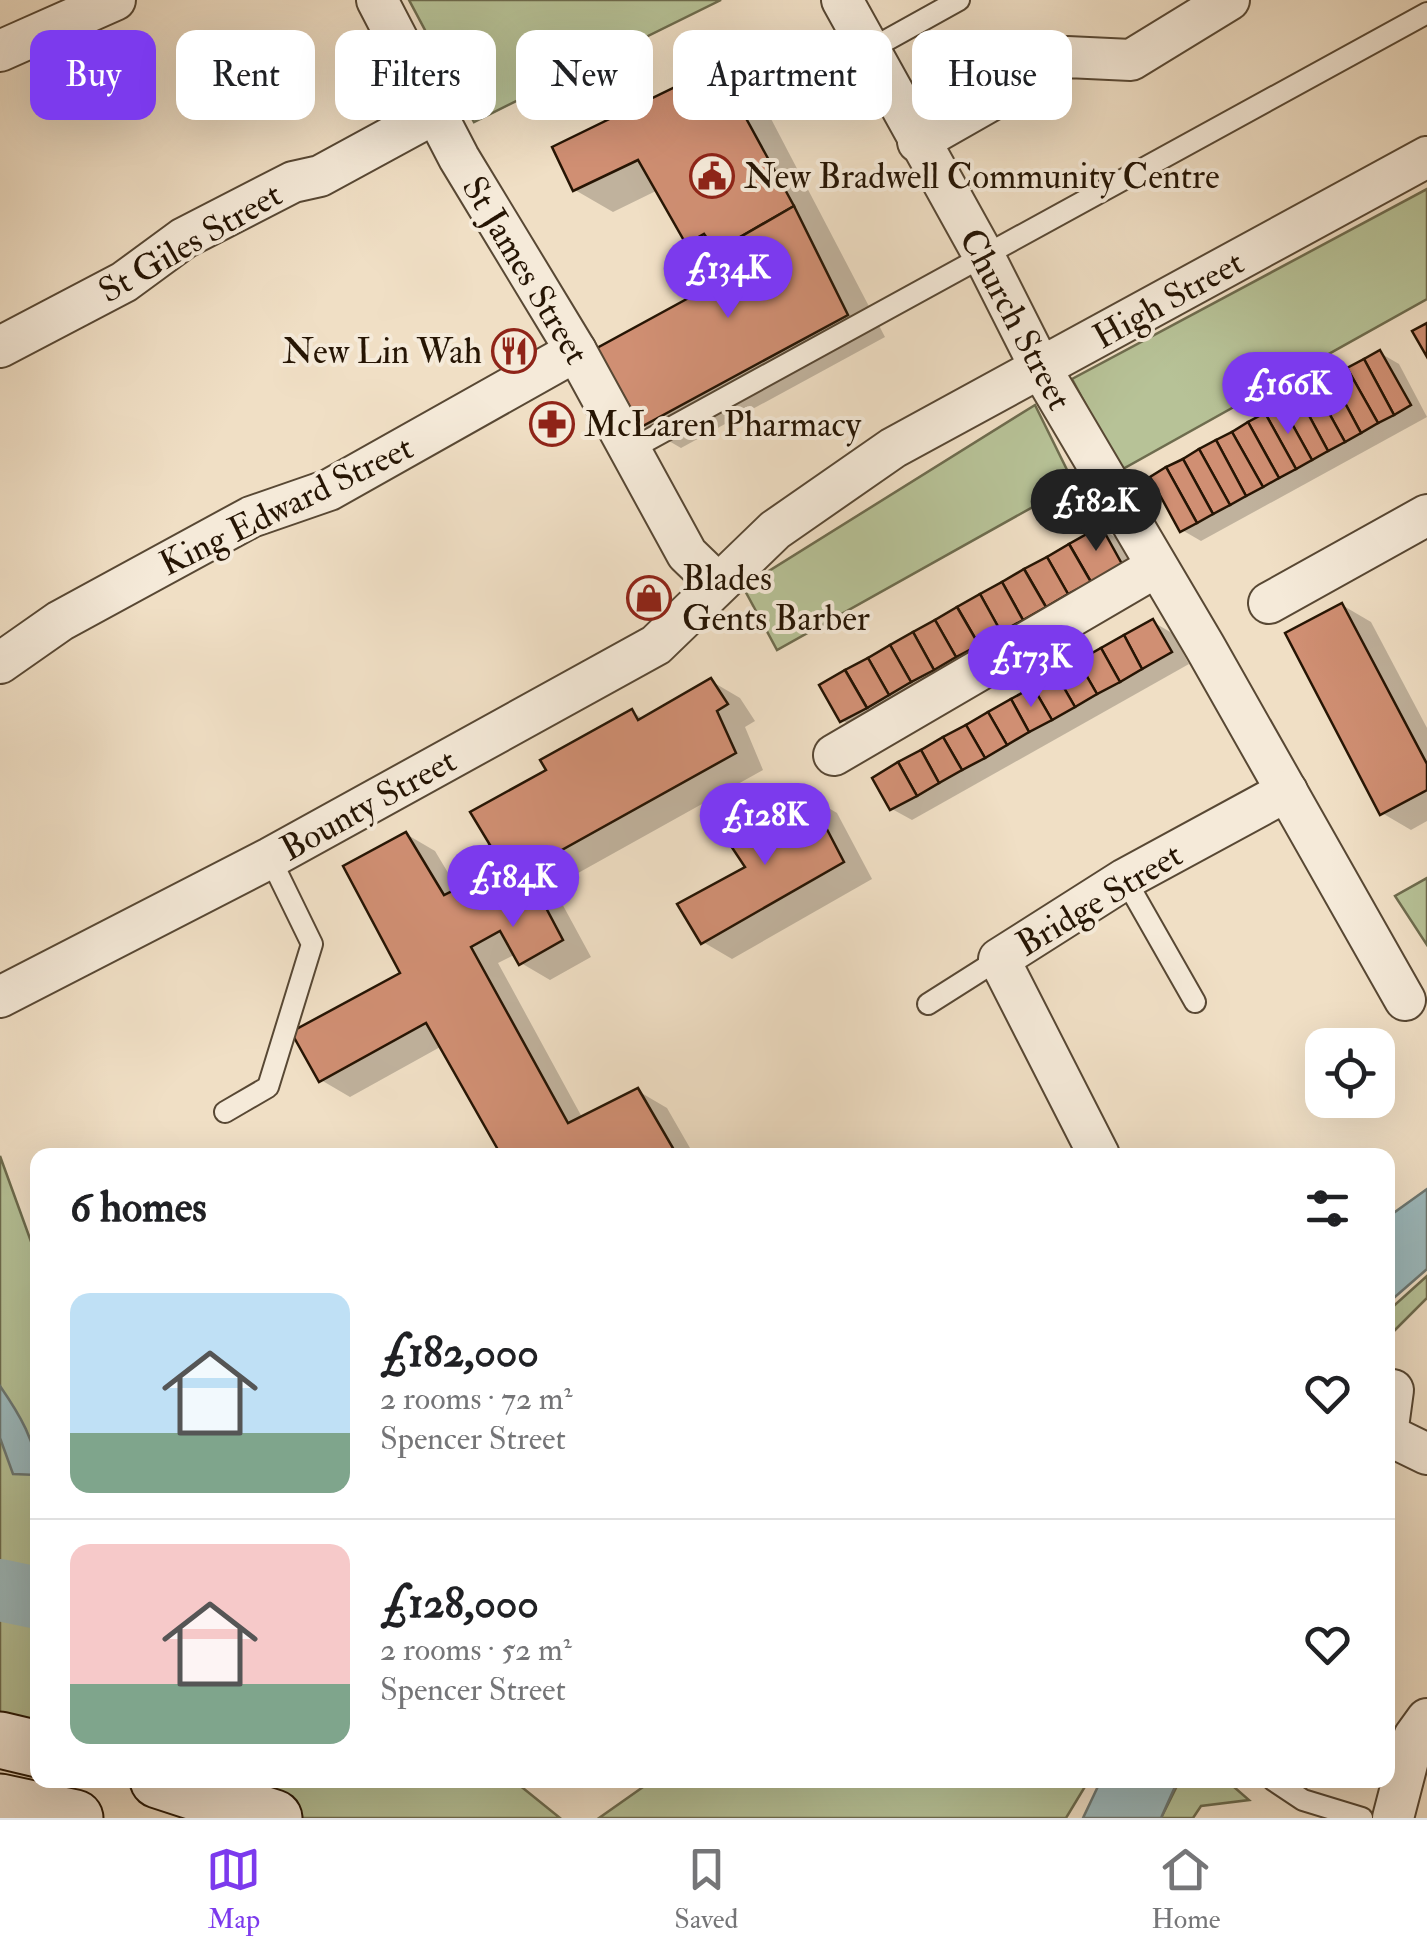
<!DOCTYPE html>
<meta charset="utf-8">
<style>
:root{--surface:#fff;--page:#f6f6f6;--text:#202124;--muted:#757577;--line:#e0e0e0;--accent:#7c3aed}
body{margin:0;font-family:"IM FELL Double Pica",serif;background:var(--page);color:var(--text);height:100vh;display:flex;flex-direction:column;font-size:38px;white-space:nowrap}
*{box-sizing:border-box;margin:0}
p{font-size:32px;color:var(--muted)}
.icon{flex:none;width:55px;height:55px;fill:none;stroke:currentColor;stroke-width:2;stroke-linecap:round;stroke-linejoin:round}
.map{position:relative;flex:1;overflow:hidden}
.sheet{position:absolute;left:30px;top:1148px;width:1365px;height:640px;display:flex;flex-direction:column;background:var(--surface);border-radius:20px;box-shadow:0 10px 40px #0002}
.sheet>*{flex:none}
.top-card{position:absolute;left:30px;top:30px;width:1368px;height:90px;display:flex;gap:20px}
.controls{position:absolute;left:1305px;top:1028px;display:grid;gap:20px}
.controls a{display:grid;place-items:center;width:90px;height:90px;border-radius:20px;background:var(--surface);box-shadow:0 10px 40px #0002;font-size:50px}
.price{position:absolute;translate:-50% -85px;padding:0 22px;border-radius:35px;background:var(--accent);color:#fff;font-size:32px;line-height:65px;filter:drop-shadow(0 2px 5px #0008)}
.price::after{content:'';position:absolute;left:50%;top:60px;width:30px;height:22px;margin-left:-15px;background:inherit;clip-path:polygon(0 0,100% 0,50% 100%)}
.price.selected{background:#222;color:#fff}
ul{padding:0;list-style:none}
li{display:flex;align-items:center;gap:30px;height:250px;padding:0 40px}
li+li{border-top:2px solid var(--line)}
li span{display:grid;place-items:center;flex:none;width:280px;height:200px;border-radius:20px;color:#555}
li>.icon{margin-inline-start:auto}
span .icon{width:120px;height:120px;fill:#fffc;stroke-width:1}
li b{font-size:42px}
h2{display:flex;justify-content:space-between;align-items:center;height:120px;padding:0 40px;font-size:42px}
.pill{padding:0 35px;border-radius:20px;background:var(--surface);box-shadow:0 10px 40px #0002;font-size:35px;line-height:90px}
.pill.selected{background:var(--accent);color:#fff}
.tabs{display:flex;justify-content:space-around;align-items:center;height:140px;border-top:2px solid var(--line);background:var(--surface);font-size:28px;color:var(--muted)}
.tabs a{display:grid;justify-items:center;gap:5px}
.tabs .selected{color:var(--accent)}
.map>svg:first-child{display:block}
.green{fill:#b7c297;stroke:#6e6c4e;stroke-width:2.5}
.water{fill:#9dbabd;stroke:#6d7873;stroke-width:2.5}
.shadow{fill:#0003}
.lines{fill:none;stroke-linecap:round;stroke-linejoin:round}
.river{stroke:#9dbabd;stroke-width:62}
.building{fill:#d08f73;stroke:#261504;stroke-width:2.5}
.lane-casing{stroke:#584834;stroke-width:24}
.street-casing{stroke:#584834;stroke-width:44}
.secondary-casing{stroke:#261504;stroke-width:59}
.lane{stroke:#f5ead9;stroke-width:20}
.street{stroke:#f5ead9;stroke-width:40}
.secondary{stroke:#f5ead9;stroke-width:55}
.labels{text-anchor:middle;stroke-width:8;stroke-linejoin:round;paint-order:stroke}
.poi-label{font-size:35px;fill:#261504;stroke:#f5ead9;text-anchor:start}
.street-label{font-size:35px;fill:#261504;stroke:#f5ead9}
</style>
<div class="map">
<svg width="1427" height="1818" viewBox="0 0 1427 1818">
<rect width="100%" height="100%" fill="#f0dfc5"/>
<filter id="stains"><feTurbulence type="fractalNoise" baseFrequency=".002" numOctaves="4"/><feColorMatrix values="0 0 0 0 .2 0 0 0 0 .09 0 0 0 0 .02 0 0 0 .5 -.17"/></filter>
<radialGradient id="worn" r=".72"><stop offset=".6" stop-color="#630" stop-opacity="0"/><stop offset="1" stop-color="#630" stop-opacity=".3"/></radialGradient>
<g class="green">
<path d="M409 0H721L474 122Z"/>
<path d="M1427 189V299L1121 470 1072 379Z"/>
<path d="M1035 405 1074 484 777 650 743 587Z"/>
<path d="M1427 878V945L1395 896Z"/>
<path d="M0 1156 37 1258V1749L0 1740Z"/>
<path d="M1427 1276V1298L1391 1334 1388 1346V1311Z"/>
<path d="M158 1780H513L560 1818H274Z"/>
<path d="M653 1780H1089L1066 1818H599Z"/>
<path d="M1180 1780H1226L1249 1800 1201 1806 1193 1818H1161Z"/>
</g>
<g class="water">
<path d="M1427 1189V1269L1388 1303V1217Z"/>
<path d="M0 1386C18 1412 38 1444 37 1475L13 1474 0 1438Z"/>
<path d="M1101 1780H1178L1161 1818H1083Z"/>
</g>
<g class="shadow">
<path d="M706 74 768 113 885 337 681 448 643 426 731 278 722 263 687 242 658 190 613 212 575 190Z"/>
<path d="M1380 353 1399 364 1427 417 1201 541 1182 530Z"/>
<path d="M1101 529 1120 540 1140 575 861 732 842 720Z"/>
<path d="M1342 605 1371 622 1427 728V821L1411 830 1382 813Z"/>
<path d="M1153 622 1172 633 1189 664 912 820 892 809Z"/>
<path d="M711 681 740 698 755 721 745 727 763 770 553 887 591 957 550 980 521 963 516 954 498 963 583 1119 638 1091 667 1108 694 1155H504L442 1046 350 1097 321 1080 403 974 406 834 435 851 459 891 496 872 494 846 549 771 632 712 644 719Z"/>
<path d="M808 796 837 813 872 879 732 959 703 942 748 868Z"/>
</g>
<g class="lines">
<path class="river" d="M0 1590 38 1598"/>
</g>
<g class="building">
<path d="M706 72 718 94 730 89 794 206 716 251 704 234 686 244 638 160 573 191 552 147Z"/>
<path d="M794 206 848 315 641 427 597 348 727 277 716 251Z"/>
<path d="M1427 323V357L1412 331Z"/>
<path d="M1380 350 1411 405 1394 415 1364 359Z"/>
<path d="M1364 359 1394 415 1378 423 1347 368Z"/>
<path d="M1347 368 1378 423 1361 433 1331 377Z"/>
<path d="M1331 377 1361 433 1345 442 1314 386Z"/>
<path d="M1314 386 1345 442 1328 451 1298 395Z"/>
<path d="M1298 395 1328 451 1312 460 1281 404Z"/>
<path d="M1281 404 1312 460 1296 469 1265 413Z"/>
<path d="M1265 413 1296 469 1279 478 1248 422Z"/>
<path d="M1248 422 1279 478 1263 487 1232 432Z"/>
<path d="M1232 432 1263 487 1246 496 1216 440Z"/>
<path d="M1216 440 1246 496 1230 505 1199 449Z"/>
<path d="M1199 449 1230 505 1213 514 1183 459Z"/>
<path d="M1183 459 1213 514 1197 523 1166 467Z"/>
<path d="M1166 467 1197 523 1180 532 1150 477Z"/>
<path d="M1101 526 1122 564 1091 582 1069 544Z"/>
<path d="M1069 544 1091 582 1068 594 1047 557Z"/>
<path d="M1047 557 1068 594 1046 607 1024 569Z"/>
<path d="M1024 569 1046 607 1023 620 1002 582Z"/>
<path d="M1002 582 1023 620 1001 632 980 594Z"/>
<path d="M980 594 1001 632 979 645 957 607Z"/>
<path d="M1342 603 1427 764V790L1380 815 1285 633Z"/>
<path d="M957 607 979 645 956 657 935 620Z"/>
<path d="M1153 619 1172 652 1142 669 1124 635Z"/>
<path d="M935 620 956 657 934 670 913 632Z"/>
<path d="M913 632 934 670 911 682 890 645Z"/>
<path d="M1124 635 1142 669 1120 682 1101 648Z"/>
<path d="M890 645 911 682 889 695 868 658Z"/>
<path d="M1101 648 1120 682 1097 694 1078 661Z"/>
<path d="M868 658 889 695 867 708 845 670Z"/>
<path d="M1078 661 1097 694 1075 707 1056 674Z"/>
<path d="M845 670 867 708 840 722 819 685Z"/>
<path d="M1056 674 1075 707 1052 720 1033 687Z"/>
<path d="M711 678 728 704 717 711 736 753 526 870 563 940 519 965 500 931 471 947 568 1123 638 1088 677 1155H501L426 1023 319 1082 291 1032 400 973 343 866 406 832 444 895 492 871 482 849 490 845 470 812 546 770 540 760 632 709 638 720Z"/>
<path d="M1033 687 1052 720 1029 732 1011 699Z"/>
<path d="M1011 699 1029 732 1007 745 988 712Z"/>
<path d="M988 712 1007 745 985 758 966 725Z"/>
<path d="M966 725 985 758 962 770 943 737Z"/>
<path d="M943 737 962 770 939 783 921 750Z"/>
<path d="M921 750 939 783 917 796 898 762Z"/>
<path d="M898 762 917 796 890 810 872 778Z"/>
<path d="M808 793 844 862 701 944 677 904 745 867 727 840Z"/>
</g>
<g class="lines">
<g class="lane-casing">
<g id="lane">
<path d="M869 50 959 0"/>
<path d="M630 450 1427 13"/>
<path d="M1125 879 1195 1002"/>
<path d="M928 1004 999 959"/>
<path d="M225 1112 268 1087 312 944 270 858"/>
<path d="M1273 1780 1303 1800 1362 1818"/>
</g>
</g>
<g class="street-casing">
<g id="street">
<path d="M377 0 459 158 576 351 687 554 718 584"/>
<path d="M842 0 985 258 1041 369 1205 647 1405 1000"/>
<path d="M0 51 115 0"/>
<path d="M918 142 1067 57 1131 60 1229 0"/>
<path d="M0 347 124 282 184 238 293 182 320 176 434 114"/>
<path d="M1269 603 1427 515"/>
<path d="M0 663 60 621 251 517 329 490 576 351"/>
<path d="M834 755 1156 567"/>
<path d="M0 997 270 858 656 645 775 530 893 448 1427 157"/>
<path d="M1099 1155 999 959 1125 879 1287 791"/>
<path d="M1388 1427 1393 1390"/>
<path d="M1388 1435 1427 1454"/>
<path d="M1393 1818 1414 1737 1427 1719"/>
</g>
</g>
<g class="secondary-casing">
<g id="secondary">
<path d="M0 1740 38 1749"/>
<path d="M158 1780 274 1818"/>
<path d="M0 1802 75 1818"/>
</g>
</g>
<use href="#lane" class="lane"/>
<use href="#street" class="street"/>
<use href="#secondary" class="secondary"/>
</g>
<defs>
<g id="civic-ring" transform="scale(2.25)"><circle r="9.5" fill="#f5ead9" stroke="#8f2418" stroke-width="1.5"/><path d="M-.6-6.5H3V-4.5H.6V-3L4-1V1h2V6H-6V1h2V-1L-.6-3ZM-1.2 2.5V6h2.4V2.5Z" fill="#8f2418"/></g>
<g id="restaurant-ring" transform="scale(2.25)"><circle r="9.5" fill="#f5ead9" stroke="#8f2418" stroke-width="1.5"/><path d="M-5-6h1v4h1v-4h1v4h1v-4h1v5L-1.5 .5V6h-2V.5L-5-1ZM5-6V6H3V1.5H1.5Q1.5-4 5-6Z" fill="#8f2418"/></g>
<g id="pharmacy-ring" transform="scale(2.25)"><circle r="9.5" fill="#f5ead9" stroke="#8f2418" stroke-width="1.5"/><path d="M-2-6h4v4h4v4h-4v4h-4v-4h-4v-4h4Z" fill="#8f2418"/></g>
<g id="shop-ring" transform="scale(2.25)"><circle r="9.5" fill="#f5ead9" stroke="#8f2418" stroke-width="1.5"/><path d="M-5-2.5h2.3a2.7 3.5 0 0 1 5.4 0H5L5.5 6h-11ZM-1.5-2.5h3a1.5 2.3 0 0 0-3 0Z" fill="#8f2418"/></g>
</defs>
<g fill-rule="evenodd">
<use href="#civic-ring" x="712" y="176"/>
<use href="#restaurant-ring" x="514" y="351"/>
<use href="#pharmacy-ring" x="552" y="424"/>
<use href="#shop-ring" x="649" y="598"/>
</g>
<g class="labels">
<g class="poi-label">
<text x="744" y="188">New Bradwell Community Centre</text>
<text x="482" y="363" text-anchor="end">New Lin Wah</text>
<text x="584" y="436">McLaren Pharmacy</text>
<text x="682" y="590">Blades<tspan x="682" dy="40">Gents Barber</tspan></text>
</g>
<g class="street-label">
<text transform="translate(190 242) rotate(-30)" y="12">St Giles Street</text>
<text transform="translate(526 270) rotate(59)" y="12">St James Street</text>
<text transform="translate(1168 299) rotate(-29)" y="12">High Street</text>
<text transform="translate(1016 319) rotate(62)" y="12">Church Street</text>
<text transform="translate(286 505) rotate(-26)" y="12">King Edward Street</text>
<text transform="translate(368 804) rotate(-29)" y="12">Bounty Street</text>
<text transform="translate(1099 899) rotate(-31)" y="12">Bridge Street</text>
</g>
</g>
<rect width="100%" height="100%" filter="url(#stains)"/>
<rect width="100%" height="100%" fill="url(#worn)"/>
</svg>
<div class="controls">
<a><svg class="icon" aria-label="locate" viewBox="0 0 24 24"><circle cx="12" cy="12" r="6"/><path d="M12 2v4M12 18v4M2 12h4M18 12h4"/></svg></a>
</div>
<b class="price" style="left:728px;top:321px">£134K</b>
<b class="price" style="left:1288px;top:437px">£166K</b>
<b class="price selected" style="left:1096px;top:554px">£182K</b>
<b class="price" style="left:1031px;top:710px">£173K</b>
<b class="price" style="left:765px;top:868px">£128K</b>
<b class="price" style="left:513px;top:930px">£184K</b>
<div class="top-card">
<a class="pill selected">Buy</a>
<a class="pill">Rent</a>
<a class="pill">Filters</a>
<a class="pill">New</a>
<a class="pill">Apartment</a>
<a class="pill">House</a>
</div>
<section class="sheet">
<h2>6 homes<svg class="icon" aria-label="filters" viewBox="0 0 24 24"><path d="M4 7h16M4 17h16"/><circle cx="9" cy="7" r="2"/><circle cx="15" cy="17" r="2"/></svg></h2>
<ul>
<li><span style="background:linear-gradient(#bfe0f5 70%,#7fa58c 0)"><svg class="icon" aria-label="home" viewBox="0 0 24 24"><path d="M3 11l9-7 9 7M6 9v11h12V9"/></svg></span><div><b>£182,000</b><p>2 rooms · 72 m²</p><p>Spencer Street</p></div><svg class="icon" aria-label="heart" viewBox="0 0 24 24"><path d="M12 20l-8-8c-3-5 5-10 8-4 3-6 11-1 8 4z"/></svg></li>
<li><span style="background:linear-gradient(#f6c9c9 70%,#7fa58c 0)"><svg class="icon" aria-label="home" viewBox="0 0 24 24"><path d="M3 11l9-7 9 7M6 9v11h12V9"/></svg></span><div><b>£128,000</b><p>2 rooms · 52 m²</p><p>Spencer Street</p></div><svg class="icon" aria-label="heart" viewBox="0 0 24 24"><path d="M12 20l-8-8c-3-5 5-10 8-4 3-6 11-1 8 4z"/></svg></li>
</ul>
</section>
</div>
<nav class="tabs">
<a class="selected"><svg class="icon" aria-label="map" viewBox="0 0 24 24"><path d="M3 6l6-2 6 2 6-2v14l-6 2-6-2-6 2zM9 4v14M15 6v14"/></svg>Map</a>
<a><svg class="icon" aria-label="saved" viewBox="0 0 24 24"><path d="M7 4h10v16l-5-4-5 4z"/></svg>Saved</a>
<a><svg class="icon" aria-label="home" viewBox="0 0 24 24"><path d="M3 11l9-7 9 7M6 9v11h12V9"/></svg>Home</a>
</nav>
